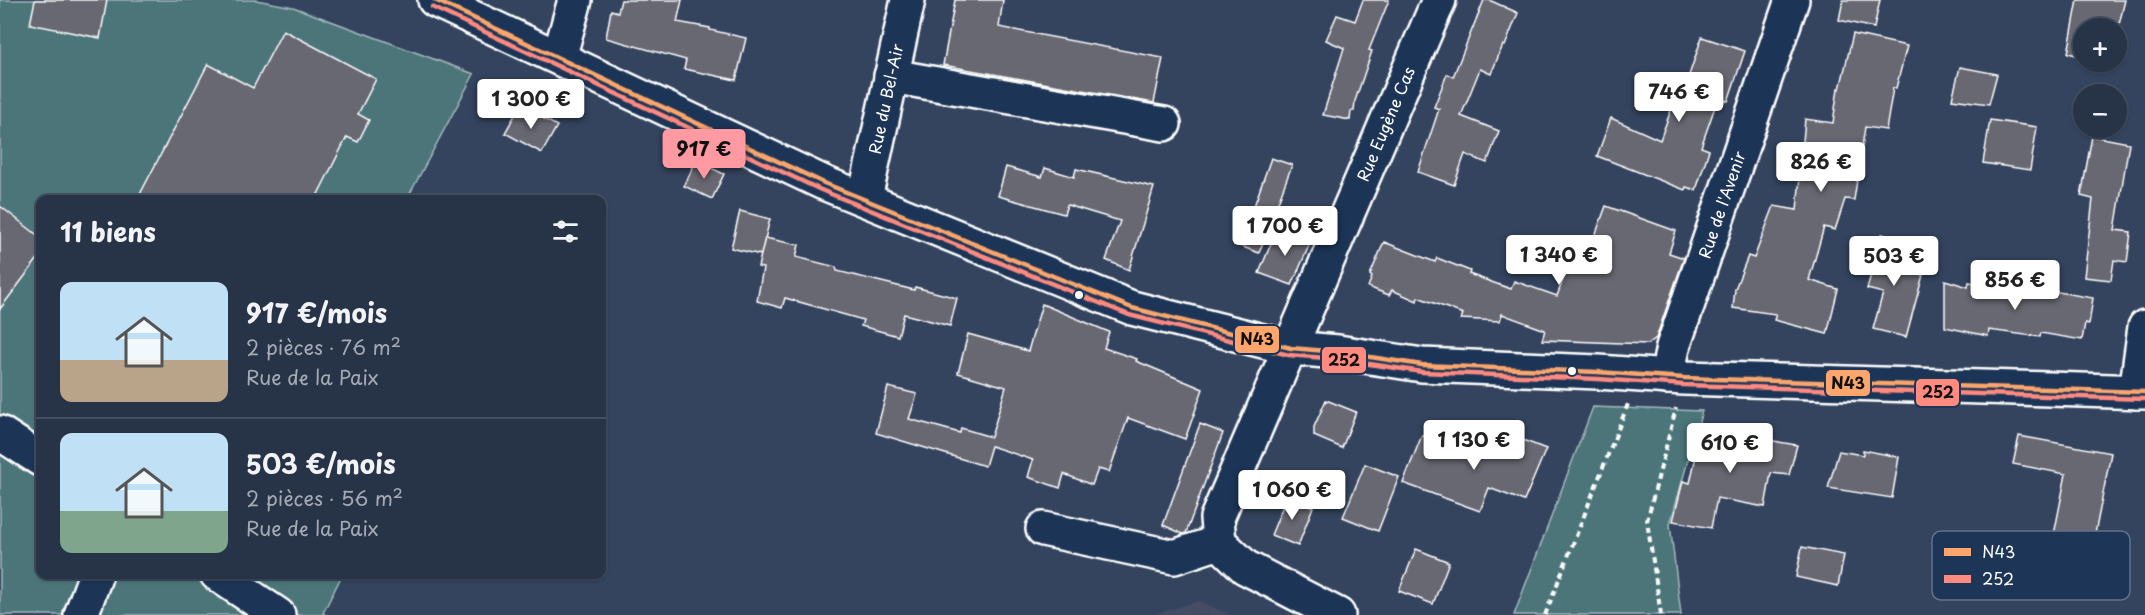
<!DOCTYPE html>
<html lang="fr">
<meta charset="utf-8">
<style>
:root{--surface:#273347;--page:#2f3b4e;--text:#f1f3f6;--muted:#a4aab4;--line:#434e60;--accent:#ff9aa2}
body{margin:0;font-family:"Playpen Sans",sans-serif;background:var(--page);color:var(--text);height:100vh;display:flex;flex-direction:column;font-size:22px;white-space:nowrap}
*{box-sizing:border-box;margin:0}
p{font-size:20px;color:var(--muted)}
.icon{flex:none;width:33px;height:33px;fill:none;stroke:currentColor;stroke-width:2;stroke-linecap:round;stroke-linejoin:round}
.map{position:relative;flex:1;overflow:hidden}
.drawer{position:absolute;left:36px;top:195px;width:570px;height:384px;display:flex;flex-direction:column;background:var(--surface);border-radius:12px;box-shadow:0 2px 4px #0004,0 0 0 2px var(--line)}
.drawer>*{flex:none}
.tools{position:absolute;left:2073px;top:18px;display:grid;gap:12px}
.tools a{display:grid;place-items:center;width:54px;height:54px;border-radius:50%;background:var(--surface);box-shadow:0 2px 4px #0004,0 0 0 2px var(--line);font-size:30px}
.price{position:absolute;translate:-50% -51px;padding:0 14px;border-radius:6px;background:#fff;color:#222;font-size:20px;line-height:39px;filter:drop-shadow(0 2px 3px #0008)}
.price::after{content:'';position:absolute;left:50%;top:36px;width:18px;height:14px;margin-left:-9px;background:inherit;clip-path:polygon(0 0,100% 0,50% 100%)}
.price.selected{background:var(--accent);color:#111}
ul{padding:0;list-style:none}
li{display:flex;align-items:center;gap:18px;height:150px;padding:0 24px}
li+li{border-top:2px solid var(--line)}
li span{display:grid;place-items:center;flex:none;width:168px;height:120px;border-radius:12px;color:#555}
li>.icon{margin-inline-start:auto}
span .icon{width:72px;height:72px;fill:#fffc;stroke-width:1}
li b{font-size:26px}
h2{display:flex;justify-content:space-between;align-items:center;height:72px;padding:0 24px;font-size:26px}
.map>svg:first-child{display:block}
.built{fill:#444e65}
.green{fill:#4b7479;stroke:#a5babc;stroke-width:1.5}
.building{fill:#686772;stroke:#fff;stroke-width:1.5}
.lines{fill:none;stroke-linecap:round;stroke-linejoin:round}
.minor-casing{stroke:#fff;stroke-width:38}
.path{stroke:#fff;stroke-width:4;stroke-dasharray:6 4.5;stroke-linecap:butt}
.minor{stroke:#1d3557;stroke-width:33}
.bus-1-casing{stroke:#1d3557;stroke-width:9}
.bus-2-casing{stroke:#1d3557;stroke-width:9}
.bus-1{stroke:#fca66d;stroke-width:4.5}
.bus-2{stroke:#ff8a80;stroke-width:4.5}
.bus-dot{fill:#fff;stroke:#1d3557;stroke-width:2}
.labels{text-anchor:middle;stroke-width:6;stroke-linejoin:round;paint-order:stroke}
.street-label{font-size:16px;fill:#fff;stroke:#1d3557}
.key{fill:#1d3557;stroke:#617289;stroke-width:1.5}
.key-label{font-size:16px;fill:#fff}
.line-badge{stroke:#1d3557;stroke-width:2}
.pale-badge-label{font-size:16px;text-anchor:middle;font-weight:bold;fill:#111}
</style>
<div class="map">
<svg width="2145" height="615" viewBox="0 0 2145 615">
<rect width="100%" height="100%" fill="#34445f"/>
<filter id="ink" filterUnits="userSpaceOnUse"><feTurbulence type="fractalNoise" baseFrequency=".0167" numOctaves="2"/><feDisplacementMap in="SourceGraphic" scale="12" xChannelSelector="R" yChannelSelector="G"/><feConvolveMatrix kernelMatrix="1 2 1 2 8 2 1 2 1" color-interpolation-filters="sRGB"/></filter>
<g filter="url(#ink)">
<path class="built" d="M1199 601 1230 615H1152Z"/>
<g class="green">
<path d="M0 0H256L293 7 474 74 407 199 40 200V574L342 575 323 613 326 615H0Z"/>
<path d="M1593 407 1702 411 1670 524 1681 615H1514Z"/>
</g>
<g class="building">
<path d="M35 0H107L100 38 30 24Z"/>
<path d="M621 0H682L677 22 710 28V30L746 38 736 80 684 69 686 60 606 38 611 10 618 12Z"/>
<path d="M955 0H1003L999 27 1163 58 1154 103 943 65Z"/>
<path d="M1363 0H1389L1369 50 1372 51 1355 101 1354 111H1351L1350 120 1323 115 1344 48 1326 40 1337 15 1355 21Z"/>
<path d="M1484 0H1489L1518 13 1505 46 1503 45 1491 74 1480 69 1461 116 1499 131 1487 163 1465 154 1454 185 1418 172 1439 109 1434 107 1447 74 1453 77Z"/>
<path d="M1843 0H1880L1874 28 1839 20Z"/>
<path d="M2078 0H2125L2116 37V28H2084V57L2068 53Z"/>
<path d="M283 30 376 79 358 114 369 120 358 142 347 137 315 200H137L208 64 253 88Z"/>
<path d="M1853 34 1907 46 1896 88H1893L1886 130 1865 127 1854 200 1845 199 1835 230 1824 227 1809 280 1838 289 1827 334 1774 320 1776 314 1733 308 1735 289 1748 256 1754 258 1774 206 1797 210 1805 119 1833 123 1838 88 1840 89Z"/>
<path d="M1702 37 1745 51 1728 101 1718 98 1701 147 1709 150 1696 190 1686 187 1685 190 1597 156 1611 118 1660 140 1678 91 1683 93Z"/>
<path d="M1960 67 1997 74 1989 104 1952 99Z"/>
<path d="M520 106 557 126 542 153 505 133Z"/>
<path d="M1990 120 2037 127 2030 170 1983 163Z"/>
<path d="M2092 136 2129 143 2115 230 2131 232 2127 262 2114 260 2111 280 2084 277 2093 199 2081 196Z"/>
<path d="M1271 158 1292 165 1259 253 1240 246Z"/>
<path d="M696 161 724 174 712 199 684 186Z"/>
<path d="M1006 167 1042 177 1045 168 1074 177 1076 169 1154 187 1129 270 1106 260 1120 221 1067 205 1064 214 998 196Z"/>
<path d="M0 206 40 237V256L0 309Z"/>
<path d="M1606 206 1676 231 1669 253 1684 258 1656 338 1648 344 1542 340 1545 330 1502 314 1500 321 1461 319 1463 314 1418 297 1417 301 1392 290 1389 295 1368 287 1372 277 1370 275 1384 242 1435 262 1437 258 1470 271 1469 274 1511 289 1514 281 1557 296 1571 258 1585 263Z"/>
<path d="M740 211 770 219 761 255 731 248Z"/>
<path d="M1277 229 1311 241 1292 285 1259 273Z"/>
<path d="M1882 234 1908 242 1900 269 1923 275 1906 337 1873 329 1883 293 1867 289Z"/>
<path d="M765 238 799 245 796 257 836 267 837 271 914 290 915 287 957 298 950 326 904 314 898 336 861 326 863 320 785 298 782 308 757 301 763 268 758 267Z"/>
<path d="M1945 280 1968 287 1969 282 2033 295 2035 288 2093 298 2089 324 2085 323 2082 340 2041 333 2040 337 1989 330 1988 336 1945 327Z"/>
<path d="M1042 304 1109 332 1104 348 1137 359 1136 361 1203 389 1185 439 1128 418 1109 472 1098 469 1092 485 1064 474 1060 488 1028 477 1033 460 991 446 985 466 876 433 888 387 917 394 909 419 960 433 961 428 991 437 1006 387 958 373 968 334 1028 351Z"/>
<path d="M1326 400 1356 412 1342 448 1314 436V427Z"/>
<path d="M1200 424 1223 433 1186 533 1183 534 1163 525Z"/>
<path d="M1703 425 1732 431 1731 434 1797 445 1789 475 1771 473 1765 507 1717 498 1711 528 1673 521 1683 481 1690 483Z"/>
<path d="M1422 435 1455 449 1458 440 1502 457 1510 435 1546 449 1524 501 1489 488 1480 511 1403 483Z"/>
<path d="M2019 436 2111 453 2090 559 2051 550 2066 474 2013 464Z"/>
<path d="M1863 450 1899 457 1892 498 1828 488 1839 451 1863 455Z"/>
<path d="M1365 464 1399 477 1378 531 1343 517Z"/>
<path d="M1287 496 1313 507 1298 546 1271 535Z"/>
<path d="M1802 547 1844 555 1838 586 1796 577Z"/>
<path d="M1416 549 1449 562 1433 604 1399 591Z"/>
</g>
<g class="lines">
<g class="minor-casing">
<g id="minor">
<path d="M435 0 824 183 1132 308 1291 348 1338 352 1422 365 1598 372 1684 378 2145 392"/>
<path d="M559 58 575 0"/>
<path d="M891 76 1164 124"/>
<path d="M865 198 908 0"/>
<path d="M1667 377 1673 347 1792 0"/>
<path d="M2136 392 2145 327"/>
<path d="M0 433 40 459"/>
<path d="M1043 529 1174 557 1219 542"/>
<path d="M217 574 278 615"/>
<path d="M81 615 96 574"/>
<path d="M1338 615 1245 567 1219 542 1217 518 1439 0"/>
</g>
</g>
<g class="path">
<path d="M1545 615 1628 404"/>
<path d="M1661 615 1647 521 1676 408"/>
</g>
<use href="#minor" class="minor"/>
<g class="bus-1-casing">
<path id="bus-1" d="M435 0 824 183 1132 308 1291 348 1338 352 1422 365 1598 372 1684 378 2145 392"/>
</g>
<g class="bus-2-casing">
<path id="bus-2" d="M432 7 821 190 1129 315 1289 355 1337 359 1422 372 1598 379 1684 385 2145 399"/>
</g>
<use href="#bus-1" class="bus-1"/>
<use href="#bus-2" class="bus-2"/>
</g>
</g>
<g class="bus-dot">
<circle cx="1079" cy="295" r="5"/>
<circle cx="1572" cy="371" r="5"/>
</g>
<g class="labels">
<g class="street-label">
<text transform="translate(886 99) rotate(-78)" y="6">Rue du Bel-Air</text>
<text transform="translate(1386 124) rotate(-67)" y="6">Rue Eugène Cas</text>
<text transform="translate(1722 205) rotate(-71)" y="6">Rue de l'Avenir</text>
</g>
</g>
<rect x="1932" y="531" width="198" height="69" rx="9" class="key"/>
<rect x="1944" y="548" width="27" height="8" fill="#fca66d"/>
<rect x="1944" y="575" width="27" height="8" fill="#ff8a80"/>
<g class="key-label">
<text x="1982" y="558">N43</text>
<text x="1982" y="585">252</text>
</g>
<g class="line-badge">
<rect x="1234" y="325" width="46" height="29" rx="6" fill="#fca66d"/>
<rect x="1321" y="346" width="46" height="28" rx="6" fill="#ff8a80"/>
<rect x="1825" y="369" width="46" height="28" rx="6" fill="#fca66d"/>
<rect x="1915" y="378" width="45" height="29" rx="6" fill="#ff8a80"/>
</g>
<g class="pale-badge-label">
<text x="1257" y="345">N43</text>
<text x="1344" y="366">252</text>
<text x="1848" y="389">N43</text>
<text x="1938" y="398">252</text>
</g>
</svg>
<div class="tools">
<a>+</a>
<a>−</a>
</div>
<b class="price" style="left:1679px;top:123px">746 €</b>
<b class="price" style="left:531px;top:130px">1 300 €</b>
<b class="price selected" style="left:704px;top:180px">917 €</b>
<b class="price" style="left:1821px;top:193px">826 €</b>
<b class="price" style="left:1285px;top:257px">1 700 €</b>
<b class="price" style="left:1559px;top:286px">1 340 €</b>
<b class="price" style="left:1894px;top:287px">503 €</b>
<b class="price" style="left:2015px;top:311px">856 €</b>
<b class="price" style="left:1474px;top:471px">1 130 €</b>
<b class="price" style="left:1730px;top:474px">610 €</b>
<b class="price" style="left:1292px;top:521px">1 060 €</b>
<section class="drawer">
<h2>11 biens<svg class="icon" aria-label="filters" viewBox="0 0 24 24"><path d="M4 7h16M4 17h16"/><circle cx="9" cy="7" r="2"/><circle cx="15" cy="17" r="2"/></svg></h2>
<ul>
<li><span style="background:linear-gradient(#bfe0f5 65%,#b9a48a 0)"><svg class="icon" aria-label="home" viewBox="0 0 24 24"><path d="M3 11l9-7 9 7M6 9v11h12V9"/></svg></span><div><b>917 €/mois</b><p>2 pièces · 76 m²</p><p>Rue de la Paix</p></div></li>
<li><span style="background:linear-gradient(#bfe0f5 65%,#7fa58c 0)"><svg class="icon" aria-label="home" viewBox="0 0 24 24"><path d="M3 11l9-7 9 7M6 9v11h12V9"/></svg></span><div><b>503 €/mois</b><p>2 pièces · 56 m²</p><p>Rue de la Paix</p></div></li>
</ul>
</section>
</div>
